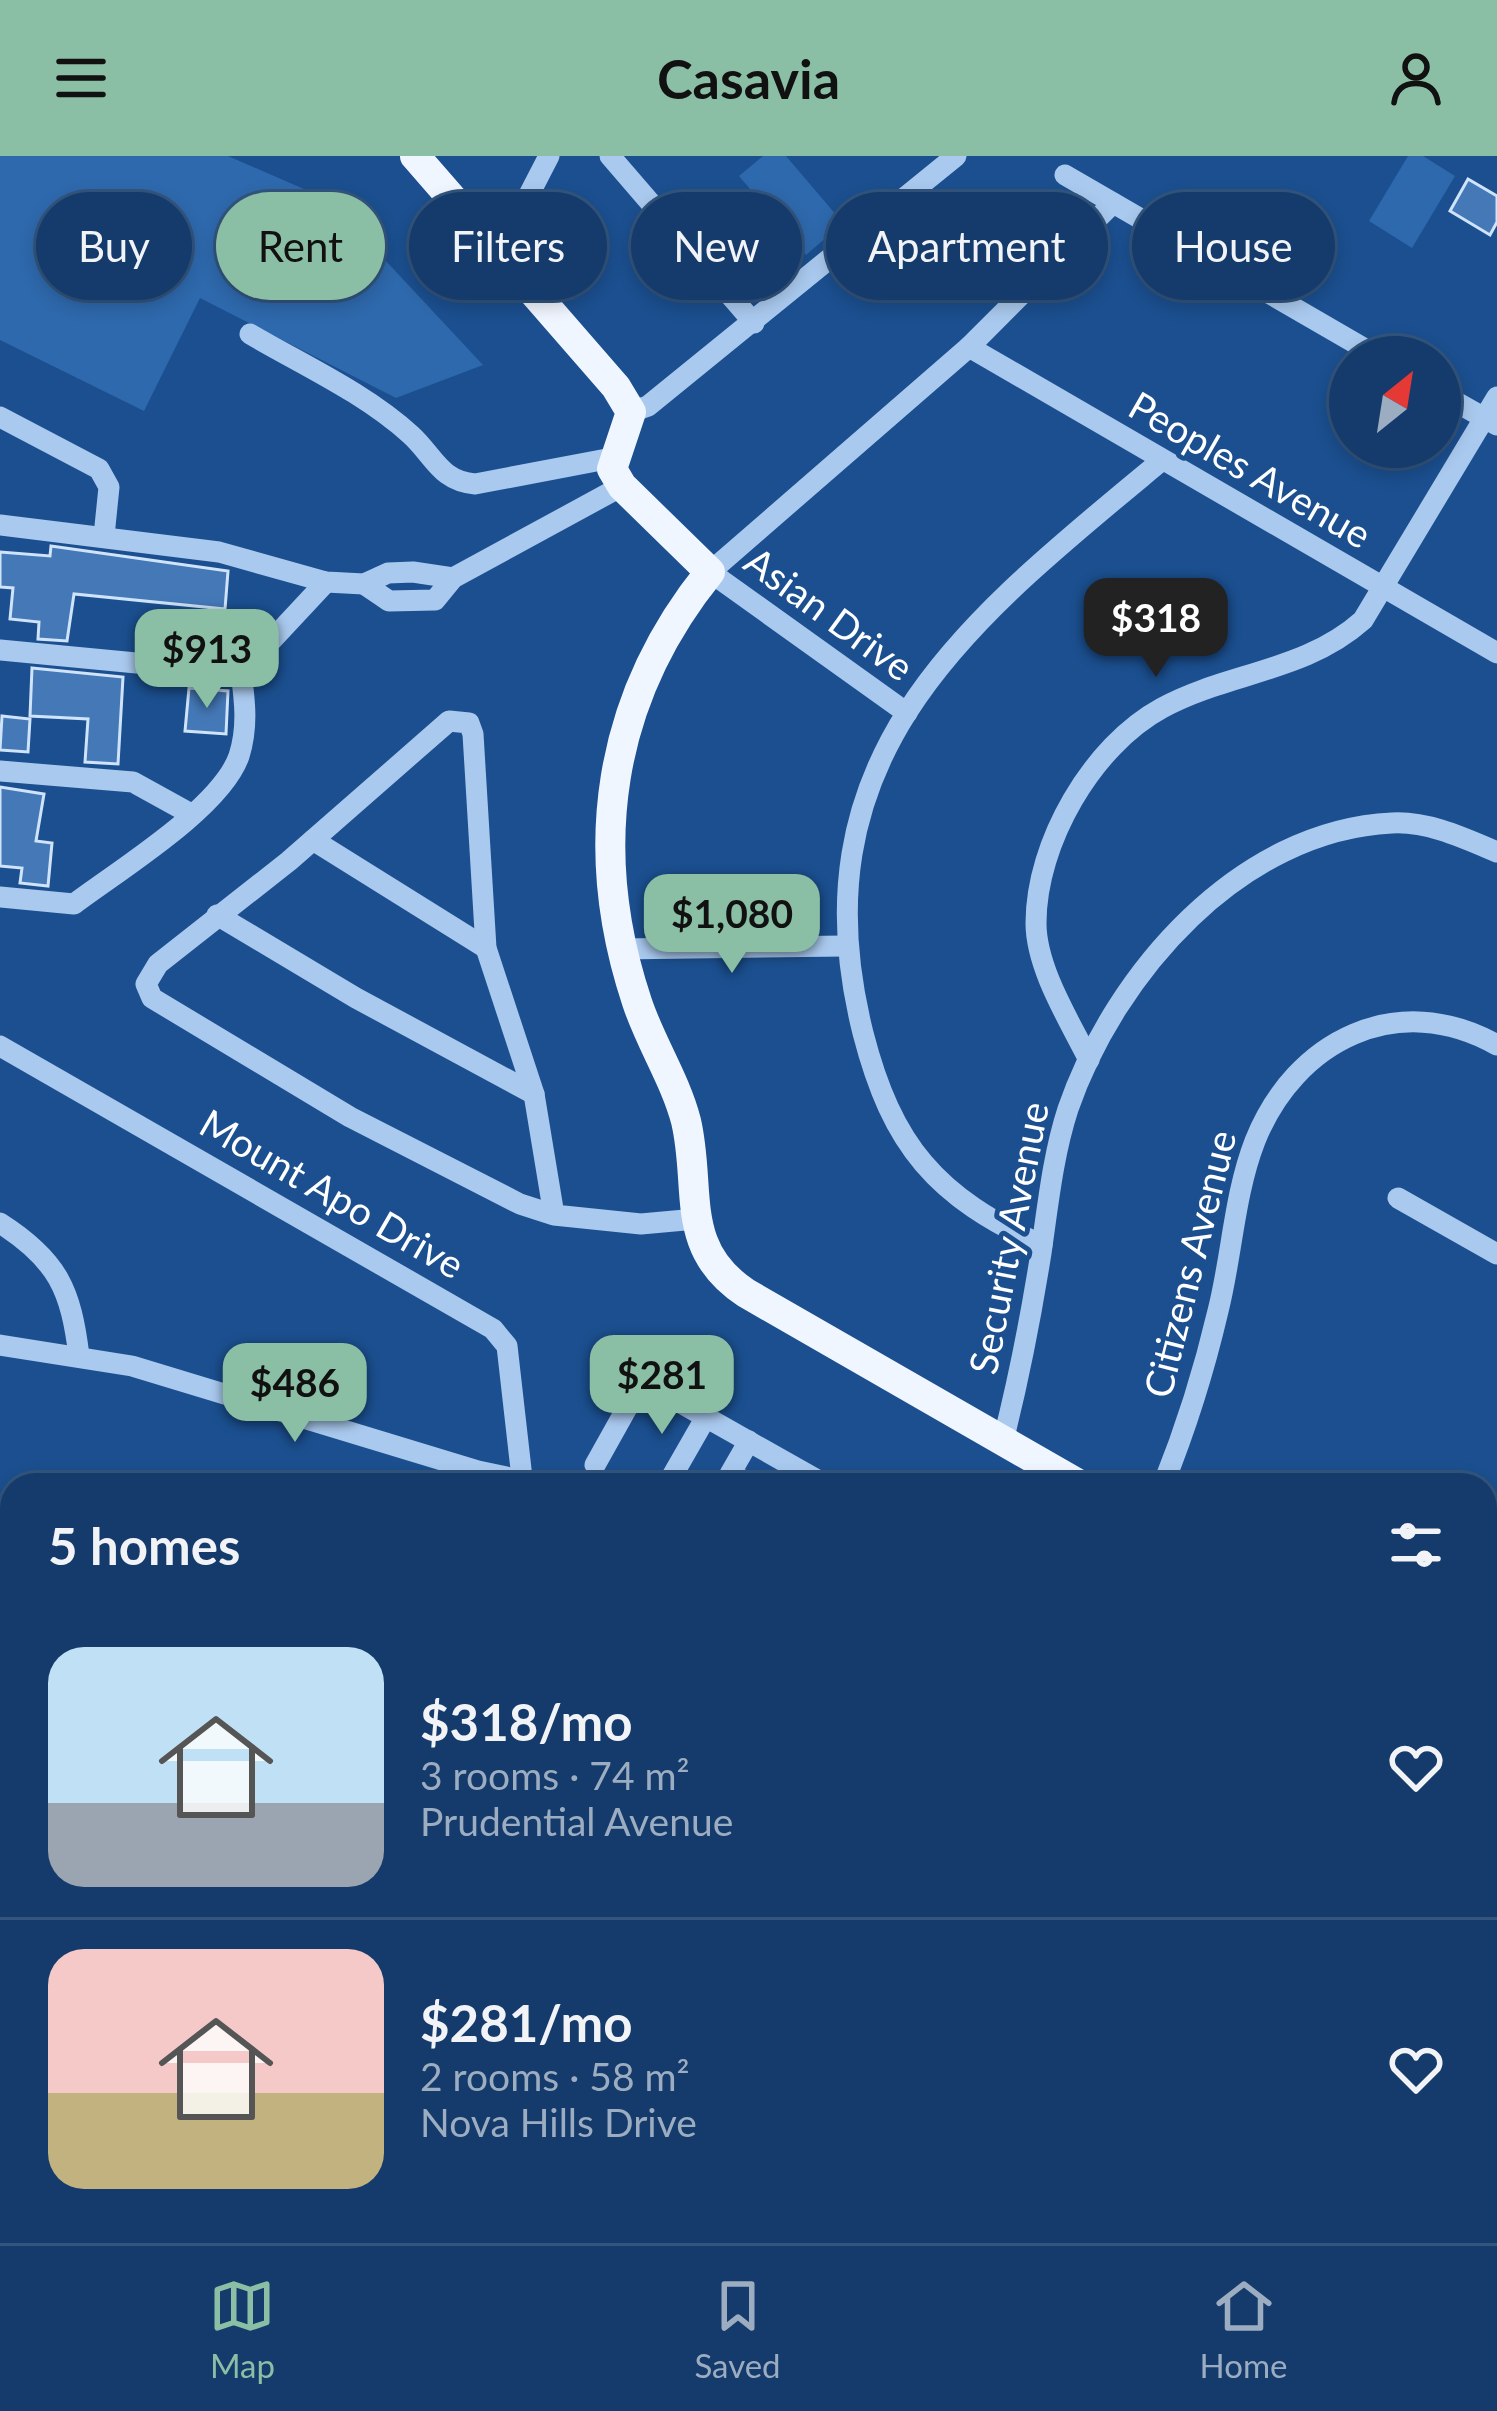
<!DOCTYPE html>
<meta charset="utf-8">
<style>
:root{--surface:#143b6b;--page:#214673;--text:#f1f3f6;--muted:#9dadc1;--line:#33557e;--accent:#8abfa5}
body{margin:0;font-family:Lato,sans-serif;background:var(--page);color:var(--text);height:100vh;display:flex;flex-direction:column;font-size:45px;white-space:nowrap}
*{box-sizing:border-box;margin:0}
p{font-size:39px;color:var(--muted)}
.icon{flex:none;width:66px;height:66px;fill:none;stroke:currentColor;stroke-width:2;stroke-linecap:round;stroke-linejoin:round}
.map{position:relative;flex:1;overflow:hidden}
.sheet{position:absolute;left:0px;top:1317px;width:1497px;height:771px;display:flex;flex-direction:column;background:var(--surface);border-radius:36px 36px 0 0;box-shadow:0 6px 18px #0003,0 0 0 3px var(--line)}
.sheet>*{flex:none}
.top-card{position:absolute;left:36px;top:36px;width:1425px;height:108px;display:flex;gap:24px}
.needle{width:78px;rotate:30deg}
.fabs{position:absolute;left:1329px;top:180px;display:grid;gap:24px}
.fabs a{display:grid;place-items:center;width:132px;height:132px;border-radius:50%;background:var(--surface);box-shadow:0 6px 18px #0003,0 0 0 3px var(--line);font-size:60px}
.price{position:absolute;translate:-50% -102px;padding:0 27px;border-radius:24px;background:var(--accent);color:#111;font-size:39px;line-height:78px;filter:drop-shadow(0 3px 6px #0008)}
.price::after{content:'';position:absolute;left:50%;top:72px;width:36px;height:27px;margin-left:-18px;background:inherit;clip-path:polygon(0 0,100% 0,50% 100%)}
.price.on{background:#222;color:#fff}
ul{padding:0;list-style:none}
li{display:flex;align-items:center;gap:36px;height:300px;padding:0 48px}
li+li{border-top:3px solid var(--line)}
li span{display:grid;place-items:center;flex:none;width:336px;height:240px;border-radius:36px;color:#555}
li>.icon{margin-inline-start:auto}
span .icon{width:144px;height:144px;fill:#fffc;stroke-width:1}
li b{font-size:51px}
h2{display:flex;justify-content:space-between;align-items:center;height:144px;padding:0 48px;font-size:51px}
.tag{padding:0 42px;border-radius:54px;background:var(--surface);box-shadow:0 6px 18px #0003,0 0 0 3px var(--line);font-size:42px;line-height:108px}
.tag.on{background:var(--accent);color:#111}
header{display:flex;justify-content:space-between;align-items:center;height:156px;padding:0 48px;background:var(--accent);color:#111;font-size:54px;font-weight:700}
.menu{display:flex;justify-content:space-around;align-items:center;height:168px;border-top:3px solid var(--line);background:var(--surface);font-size:33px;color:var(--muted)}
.menu a{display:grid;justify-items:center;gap:6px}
.menu .on{color:var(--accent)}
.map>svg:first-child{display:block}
.green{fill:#2e69ad}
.building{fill:#4478b7;stroke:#cfe3fa;stroke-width:3}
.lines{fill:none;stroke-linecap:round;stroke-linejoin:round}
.minor{stroke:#a9c9ee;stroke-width:21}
.major{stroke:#f0f6ff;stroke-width:30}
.labels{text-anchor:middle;stroke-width:10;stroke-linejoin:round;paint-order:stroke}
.street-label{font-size:39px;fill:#fff;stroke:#1b4f8f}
</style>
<header><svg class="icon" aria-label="menu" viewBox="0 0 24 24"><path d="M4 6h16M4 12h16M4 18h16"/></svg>Casavia<svg class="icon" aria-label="person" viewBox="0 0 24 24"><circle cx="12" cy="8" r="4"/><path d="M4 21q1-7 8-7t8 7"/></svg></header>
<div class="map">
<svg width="1497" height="2087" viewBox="0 0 1497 2087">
<rect width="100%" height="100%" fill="#1b4f8f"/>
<g class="green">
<path d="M0 0H228L329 44 483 209 396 242 200 142 144 255 0 184Z"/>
<path d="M763 0H786L843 67 806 99 739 20Z"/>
<path d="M1408 0H1423L1455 20 1412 92 1369 65Z"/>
<path d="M1485 1995 1497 1996V2087H1454L1453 2076H1485Z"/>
</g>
<g class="building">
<path d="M1468 23 1497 40V66L1490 79 1450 55Z"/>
<path d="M51 390 228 415 225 453 74 438 67 485 38 483 39 466 10 463 13 432 0 431V396L50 400Z"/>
<path d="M32 512 123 521 118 608 85 606 88 563 30 560Z"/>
<path d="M189 532 228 535 226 578 185 575Z"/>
<path d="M2 560 30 563 28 596 0 594Z"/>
<path d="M0 631 44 638 36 685 52 687 48 730 20 727 22 712 0 710Z"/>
</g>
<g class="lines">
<g class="minor">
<path d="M610 0 754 167"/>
<path d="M1065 19 1379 201"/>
<path d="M500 95 549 0"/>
<path d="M250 178C303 209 365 237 411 279 434 300 440 325 475 328L612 302"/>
<path d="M969 191 1497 497"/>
<path d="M1440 237 1497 269"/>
<path d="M631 256 648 250 956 0"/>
<path d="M0 261 99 313 109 331 104 380"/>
<path d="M0 369 219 396 326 426 364 428 388 417 413 416 453 422"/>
<path d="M364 428 389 445 435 444 453 422 622 330"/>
<path d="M0 494 241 517 326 426"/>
<path d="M907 557 710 416 969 191 1113 47"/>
<path d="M0 615 133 626 191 658"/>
<path d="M313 684 486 792"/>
<path d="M0 741 74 748C119 714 221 652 239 600 248 572 245 545 241 517"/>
<path d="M217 759 356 842 534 938"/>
<path d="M620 793 845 790"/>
<path d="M0 890 493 1173 507 1190 522 1322"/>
<path d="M1089 904C1069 864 1036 812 1036 767 1036 687 1092 590 1162 552 1228 516 1305 516 1363 464L1497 241"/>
<path d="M1398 1042 1497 1098"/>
<path d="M554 1059 534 938 486 792 473 578 469 567 449 565 289 705 158 808 146 828 152 842 350 961 520 1048 554 1059 641 1068 696 1063"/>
<path d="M0 1067C58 1104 71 1134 79 1200"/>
<path d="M1042 1089C936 1041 892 990 863 877 793 598 968 465 1161 305"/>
<path d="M0 1189 132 1210 478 1315 544 1329"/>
<path d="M749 1285 730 1318 754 1329"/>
<path d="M1003 1285C1019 1222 1031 1160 1041 1097 1048 1049 1053 999 1068 953 1115 817 1240 674 1392 667 1428 665 1464 682 1497 696"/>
<path d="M595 1309 642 1225 826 1329"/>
<path d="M667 1329 706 1261"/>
<path d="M1163 1329C1186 1272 1204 1215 1218 1155 1232 1100 1234 1039 1255 985 1295 884 1398 833 1497 889"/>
<path d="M0 1358 12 1360"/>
<path d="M0 1545 12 1523"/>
<path d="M1485 1801 1497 1800"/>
<path d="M0 1856 12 1835"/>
<path d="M624 2076 644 2087"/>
<path d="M1071 2076 1079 2087"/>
<path d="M1267 2076V2087"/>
<path d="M1427 2076V2087"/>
<path d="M41 2087 47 2076"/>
<path d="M512 2087 517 2076"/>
<path d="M1126 2087 1140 2076"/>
</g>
<g class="major">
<path d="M415 0 616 231 631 256 612 313 622 330 710 416C607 543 586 693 637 846 650 886 675 923 686 965 702 1033 678 1092 746 1137L1080 1329"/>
<path d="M816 2087 820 2076"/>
</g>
</g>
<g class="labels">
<g class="street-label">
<text transform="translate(1250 314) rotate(30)" y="14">Peoples Avenue</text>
<text transform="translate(829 458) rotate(36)" y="14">Asian Drive</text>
<text transform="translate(332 1038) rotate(30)" y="14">Mount Apo Drive</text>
<text transform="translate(1009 1082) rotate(-79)" y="14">Security Avenue</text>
<text transform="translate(1190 1108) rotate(-76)" y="14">Citizens Avenue</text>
</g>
</g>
</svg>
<div class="fabs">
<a><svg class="needle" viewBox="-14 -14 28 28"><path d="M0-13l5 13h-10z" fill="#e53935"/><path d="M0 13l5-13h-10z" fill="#9dadc1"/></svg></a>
</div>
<b class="price on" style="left:1156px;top:524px">$318</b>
<b class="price" style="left:207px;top:555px">$913</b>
<b class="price" style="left:732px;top:820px">$1,080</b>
<b class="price" style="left:662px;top:1281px">$281</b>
<b class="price" style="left:295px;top:1289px">$486</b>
<div class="top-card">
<a class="tag">Buy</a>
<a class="tag on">Rent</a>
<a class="tag">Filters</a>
<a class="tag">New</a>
<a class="tag">Apartment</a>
<a class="tag">House</a>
</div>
<section class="sheet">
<h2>5 homes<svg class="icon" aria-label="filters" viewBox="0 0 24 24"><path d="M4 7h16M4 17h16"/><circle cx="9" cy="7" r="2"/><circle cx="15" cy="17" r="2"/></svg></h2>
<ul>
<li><span style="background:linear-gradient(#bfe0f5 65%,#9aa5b1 0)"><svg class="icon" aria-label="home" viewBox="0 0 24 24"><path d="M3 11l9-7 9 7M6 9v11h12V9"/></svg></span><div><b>$318/mo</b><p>3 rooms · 74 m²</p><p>Prudential Avenue</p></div><svg class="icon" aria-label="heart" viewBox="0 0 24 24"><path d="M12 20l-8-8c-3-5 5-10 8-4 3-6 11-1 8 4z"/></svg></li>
<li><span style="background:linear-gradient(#f6c9c9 60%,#c2b280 0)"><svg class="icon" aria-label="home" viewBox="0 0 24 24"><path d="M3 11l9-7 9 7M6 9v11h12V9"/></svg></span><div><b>$281/mo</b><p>2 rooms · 58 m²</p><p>Nova Hills Drive</p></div><svg class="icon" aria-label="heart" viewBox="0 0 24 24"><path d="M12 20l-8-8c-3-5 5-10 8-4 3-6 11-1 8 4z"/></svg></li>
</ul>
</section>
</div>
<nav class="menu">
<a class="on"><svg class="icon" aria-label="map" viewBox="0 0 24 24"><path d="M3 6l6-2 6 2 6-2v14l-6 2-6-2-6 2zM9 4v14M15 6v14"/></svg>Map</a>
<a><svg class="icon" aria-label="saved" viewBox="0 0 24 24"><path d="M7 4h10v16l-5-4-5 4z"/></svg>Saved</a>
<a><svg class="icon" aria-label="home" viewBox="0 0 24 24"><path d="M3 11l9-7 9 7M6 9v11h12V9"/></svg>Home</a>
</nav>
